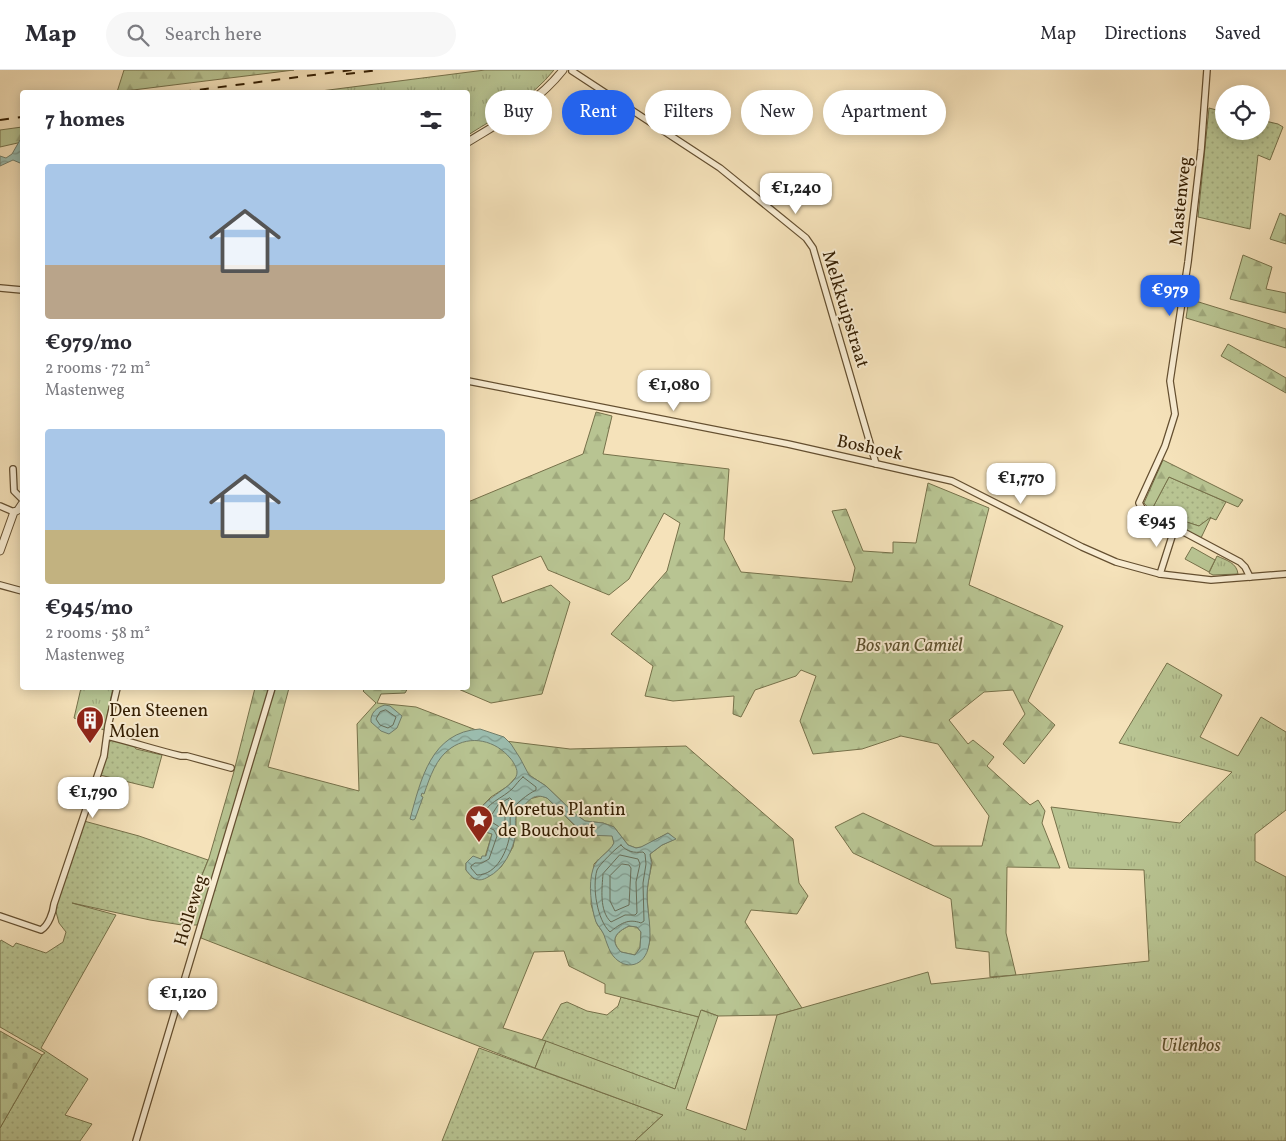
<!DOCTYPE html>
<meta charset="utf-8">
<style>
:root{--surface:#fff;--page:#f7f7f7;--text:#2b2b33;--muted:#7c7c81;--line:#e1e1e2;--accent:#2563eb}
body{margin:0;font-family:Vollkorn,serif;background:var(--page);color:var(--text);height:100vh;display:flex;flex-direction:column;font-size:19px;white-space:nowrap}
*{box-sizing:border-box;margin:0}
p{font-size:16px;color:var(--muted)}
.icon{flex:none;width:28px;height:28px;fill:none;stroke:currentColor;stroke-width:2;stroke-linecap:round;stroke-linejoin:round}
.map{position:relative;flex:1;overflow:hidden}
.sheet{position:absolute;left:20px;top:20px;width:450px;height:600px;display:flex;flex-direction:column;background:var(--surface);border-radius:5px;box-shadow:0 2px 12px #0003}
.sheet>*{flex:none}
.banner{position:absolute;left:485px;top:20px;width:475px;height:45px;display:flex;gap:10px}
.buttons{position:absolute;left:1215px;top:15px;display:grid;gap:10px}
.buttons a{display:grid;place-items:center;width:55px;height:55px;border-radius:50%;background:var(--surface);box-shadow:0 2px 12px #0003;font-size:25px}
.price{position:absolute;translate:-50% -42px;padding:0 11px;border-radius:10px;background:#fff;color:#222;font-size:16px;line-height:32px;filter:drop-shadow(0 1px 2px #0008)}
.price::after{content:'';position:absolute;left:50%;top:30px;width:15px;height:11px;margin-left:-8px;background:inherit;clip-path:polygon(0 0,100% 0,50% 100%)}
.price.active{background:var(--accent);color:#fff}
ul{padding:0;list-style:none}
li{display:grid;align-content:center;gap:10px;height:265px;padding:0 25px}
li span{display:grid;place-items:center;height:155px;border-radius:5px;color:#555}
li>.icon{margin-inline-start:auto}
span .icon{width:90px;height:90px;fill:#fffc;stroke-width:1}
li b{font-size:21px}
h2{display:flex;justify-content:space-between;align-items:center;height:60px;padding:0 25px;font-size:21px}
.tag{padding:0 18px;border-radius:22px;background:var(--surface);box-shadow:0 2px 12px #0003;font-size:18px;line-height:45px}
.tag.active{background:var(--accent);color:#fff}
header{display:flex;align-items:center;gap:30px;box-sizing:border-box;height:70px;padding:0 25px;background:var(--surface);border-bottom:1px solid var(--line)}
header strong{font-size:24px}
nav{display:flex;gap:28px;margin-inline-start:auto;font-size:18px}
.search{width:350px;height:45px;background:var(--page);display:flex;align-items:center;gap:12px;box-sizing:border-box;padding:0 18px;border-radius:28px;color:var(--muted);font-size:19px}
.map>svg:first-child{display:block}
.grass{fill:url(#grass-dots);stroke:#76714a}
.forest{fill:url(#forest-firs);stroke:#76714a;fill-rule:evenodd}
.cemetery{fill:url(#cemetery-stones);stroke:#76714a}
.park{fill:url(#park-tufts);stroke:#76714a}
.pitch{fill:#b8c492;stroke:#76714a}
.water{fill:url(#water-waves);stroke:#727e6a;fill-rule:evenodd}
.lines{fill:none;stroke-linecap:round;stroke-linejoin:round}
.shore{stroke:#686e59;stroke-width:1}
.minor-casing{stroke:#644f30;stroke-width:8}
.tertiary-casing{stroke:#644f30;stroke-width:9}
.minor{stroke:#f8ecd2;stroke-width:5.5}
.tertiary{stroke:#f8ecd2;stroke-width:7}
.rail{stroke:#341e02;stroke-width:2;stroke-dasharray:9 9;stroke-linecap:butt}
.labels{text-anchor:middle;stroke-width:4;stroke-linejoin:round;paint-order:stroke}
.street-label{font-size:18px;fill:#341e02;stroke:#f8ecd2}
.park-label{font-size:18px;font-style:italic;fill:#5c502d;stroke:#f8ecd2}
.poi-label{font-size:18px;fill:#341e02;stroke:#f8ecd2;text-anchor:start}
</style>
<header>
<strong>Map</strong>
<div class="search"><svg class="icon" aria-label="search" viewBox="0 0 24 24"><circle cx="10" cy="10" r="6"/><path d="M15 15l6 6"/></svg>Search here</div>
<nav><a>Map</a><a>Directions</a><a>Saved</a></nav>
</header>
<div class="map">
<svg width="1286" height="1071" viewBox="0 0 1286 1071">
<defs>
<pattern id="grass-dots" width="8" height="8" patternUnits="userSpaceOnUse" patternTransform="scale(1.25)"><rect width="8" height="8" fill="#b8c492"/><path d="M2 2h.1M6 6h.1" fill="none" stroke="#9fa87c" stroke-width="1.8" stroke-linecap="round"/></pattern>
<pattern id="forest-firs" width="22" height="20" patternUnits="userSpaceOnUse" patternTransform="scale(1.25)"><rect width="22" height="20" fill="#b8c492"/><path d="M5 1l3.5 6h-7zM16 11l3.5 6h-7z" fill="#9fa87c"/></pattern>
<pattern id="cemetery-stones" width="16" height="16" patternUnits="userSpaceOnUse" patternTransform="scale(1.25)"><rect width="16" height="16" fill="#b8c492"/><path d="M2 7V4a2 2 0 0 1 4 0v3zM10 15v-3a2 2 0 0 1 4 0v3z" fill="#9fa87c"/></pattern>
<pattern id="park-tufts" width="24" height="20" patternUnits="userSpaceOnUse" patternTransform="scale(1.25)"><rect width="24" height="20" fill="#b8c492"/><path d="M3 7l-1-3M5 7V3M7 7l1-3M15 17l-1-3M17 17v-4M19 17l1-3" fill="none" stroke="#9fa87c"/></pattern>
<pattern id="water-waves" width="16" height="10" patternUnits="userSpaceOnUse" patternTransform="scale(1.25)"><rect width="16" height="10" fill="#9cbeb0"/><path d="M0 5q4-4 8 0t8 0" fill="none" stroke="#809a8d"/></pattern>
</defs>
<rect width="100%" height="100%" fill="#f5e2ba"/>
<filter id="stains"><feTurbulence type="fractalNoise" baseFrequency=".004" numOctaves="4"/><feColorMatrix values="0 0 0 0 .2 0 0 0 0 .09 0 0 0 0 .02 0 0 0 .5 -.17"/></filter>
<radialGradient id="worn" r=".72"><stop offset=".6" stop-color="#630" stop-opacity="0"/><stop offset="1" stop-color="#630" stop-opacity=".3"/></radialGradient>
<g class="grass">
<path d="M1209 38 1224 42V61H1261V50L1278 54 1283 57 1270 90 1258 85 1250 159 1198 147Z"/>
<path d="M1169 407 1226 432 1216 450 1211 448 1199 456 1171 447 1169 451 1151 441Z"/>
<path d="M112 670 134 676 136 679 162 685 153 718 100 705 104 694 108 673Z"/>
<path d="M84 751 139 766 208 790 182 855 150 850 72 833 116 845 41 978 88 1009 65 1045 92 1054 80 1071H0V1058L42 985 45 983 0 957V872L1 870 13 877 16 873 46 883 63 872 66 862 59 853 55 838Z"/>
<path d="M621 927 699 947 675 1019 542 970 561 934 567 932 587 941 607 945 618 936Z"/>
<path d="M479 978 663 1045 635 1071H442Z"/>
</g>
<g class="forest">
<path d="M124 0H294L117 22Z"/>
<path d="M22 57V72L0 77V60Z"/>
<path d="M1280 143 1286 146V174L1270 169Z"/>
<path d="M1243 185 1272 197 1266 219 1286 223V243L1230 229Z"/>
<path d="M1189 229 1286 259V278L1186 248Z"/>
<path d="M1228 274 1286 308V323L1221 286Z"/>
<path d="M596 342 612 346 603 384 729 399 724 469 741 502 852 512 855 498 832 441 846 439 863 481 893 483V472L916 473 928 413 989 438 969 515 1063 556 1028 631 1055 655 1024 694 1003 674 1025 644 1013 620 984 622 949 650 968 674 973 670 994 687 987 696 1030 735 1038 730 1045 741 1042 753 1060 798 1007 797 1006 863 1016 905 990 907 989 882 956 878 951 829 853 783 835 757 863 743 934 776H982L989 746 938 674 901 666 862 679 813 684 800 651 816 606 801 600 796 606 755 620 741 647 733 644 734 626 673 631 645 626 653 596 611 564 667 501 680 453 664 443 629 509 609 525 548 500 541 486 492 506 502 533 551 515 570 532 542 624 491 633 456 618H468V432L583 384Z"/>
<path d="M1163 390 1243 430 1238 437 1169 407 1151 441 1144 433Z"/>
<path d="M1171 447 1199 456 1211 447 1201 468 1169 451Z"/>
<path d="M255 618H289L268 697 359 721 357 654 376 633 363 621 366 618H408L405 623 381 624 377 633 416 637 505 671 570 679 686 676 793 769 799 813 808 826 797 844 751 840 745 852 802 938 777 945 718 946 702 940 699 947 605 923V914L569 896 564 881 534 882 503 958 546 971 535 998 201 868 204 855H182L209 788 233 705ZM529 705 546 716 574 743 585 751 603 753 614 757 628 775 636 778 642 777 668 763 675 769 662 775 650 784 652 793 648 813 647 825 650 870 648 878 622 893 612 884 604 864 597 854 591 834 594 794 612 777 614 773 612 765H584L547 728 541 726 529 729 516 744V762L513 777 501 797 474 809 466 800V793L473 787 481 789 485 787 492 764 476 759 482 736 491 727 508 716 516 707Z"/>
<path d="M629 856 637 857 641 862 640 878 635 885 621 882C609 870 616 862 629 856Z"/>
</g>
<path class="cemetery" d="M0 961 42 985 0 1058Z"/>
<g class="park">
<path d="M485 0H554C531 29 498 46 468 65V22H313Z"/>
<path d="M1217 486C1226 490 1237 493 1238 504L1213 505 1209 503Z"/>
<path d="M1167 593 1222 625 1200 667 1238 686 1261 647 1286 662V740L1255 764V791L1286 807V1071H635L663 1045 535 998 546 971 675 1019 701 940 718 946 686 1039 746 1060 777 945 928 902 931 914 1149 891 1144 800 1069 798 1051 737 1180 753 1232 702 1119 673Z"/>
<path d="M81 618H113L104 660 74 648Z"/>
</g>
<path class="pitch" d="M1192 477 1215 490 1209 502 1185 489Z"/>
<g class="water">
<path d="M20 70H22V91L20 93 13 90 0 96V86L6 88 12 84Z"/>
<path d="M385 635 390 636 402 646 397 658 389 664 381 661 371 652C370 643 377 637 385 635Z"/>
<path d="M480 659 504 667 511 674 520 688 529 705 546 716 574 743 585 751 603 753 614 757 628 775 636 778 641 777 668 763 676 769 662 775 650 784C650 788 652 791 651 795 650 805 647 815 647 825 647 842 653 862 648 879 642 899 622 900 611 883 608 877 606 871 604 865 602 860 598 856 596 852 591 837 588 814 593 799 596 788 609 783 614 773L612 766 585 765 547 728C534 723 530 729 522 738 520 740 518 742 517 744 514 749 516 757 516 763 513 780 504 799 488 807 478 813 473 809 466 800V793L473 786 481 789 482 786H486L492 764 476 759C476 751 478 744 482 737 489 726 518 714 517 702 517 698 513 691 510 688 496 671 471 664 451 678 436 688 430 707 424 724L422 723 421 726 423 727 415 749 413 750 410 749C421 709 431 662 480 659ZM629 856 637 857 641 862 640 878 635 885 621 882C609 870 616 862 629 856Z"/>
</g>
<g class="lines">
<g class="shore">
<path d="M386 640 396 647 393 655 388 658 380 655 376 649 380 642Z"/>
<path d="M523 707 536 717V720C528 724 514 734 511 743 509 749 511 757 510 763 508 780 497 805 477 805L471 798V796L475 793H482L489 789 497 766 494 760 481 754C483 733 499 731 512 719 516 715 519 710 523 707Z"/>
<path d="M510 728 513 731 505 741V756L501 758 490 751 489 749 498 735Z"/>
<path d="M621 775C627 782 634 783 643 782L645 784 646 794 643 813 644 851 641 853C628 848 620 854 610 862 597 850 592 817 597 800 599 795 617 777 621 775Z"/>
<path d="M620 785 638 789 640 794 636 812 637 843 635 845H625L611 852C599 841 602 818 603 804Z"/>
<path d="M622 794 629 795 631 798 629 835 615 841 610 831V806Z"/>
</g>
<g class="minor-casing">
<g id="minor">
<path d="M1207 0 1201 80 1188 192 1170 311 1175 344 1165 376 1139 433 1142 438 1146 442 1240 492 1245 497 1250 507"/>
<path d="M572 1 720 98 806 168 813 178 876 394"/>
<path d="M0 218 22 220"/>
<path d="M468 311 788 374 952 411 1082 477 1116 492 1160 504 1211 510 1286 504"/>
<path d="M13 399 14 421 22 429"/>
<path d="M0 436 14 442"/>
<path d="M1160 504 1175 457"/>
<path d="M0 515 22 521"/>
<path d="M107 666C132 672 156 680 181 686H187L231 698"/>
<path d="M0 846 41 860C49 855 53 842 54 834L104 686 108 656 117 618"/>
<path d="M136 1071 272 618"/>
</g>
</g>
<g class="tertiary-casing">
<g id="tertiary">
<path d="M468 72C502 51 537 33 563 0"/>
<path d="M0 481 14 442 18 440 22 434"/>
</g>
</g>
<use href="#minor" class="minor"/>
<use href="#tertiary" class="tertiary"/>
<g class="rail">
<path d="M346 4 378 0"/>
<path d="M182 22 352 0"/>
<path d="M0 50 22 47"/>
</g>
</g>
<defs>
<g id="building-pin" transform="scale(1.4375)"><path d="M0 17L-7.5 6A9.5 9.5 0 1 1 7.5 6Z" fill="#8f2418" stroke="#f8ecd2"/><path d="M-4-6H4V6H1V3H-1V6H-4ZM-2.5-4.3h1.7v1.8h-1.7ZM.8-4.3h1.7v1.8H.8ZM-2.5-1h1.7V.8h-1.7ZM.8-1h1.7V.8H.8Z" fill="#fff"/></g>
<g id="sight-pin" transform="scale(1.4375)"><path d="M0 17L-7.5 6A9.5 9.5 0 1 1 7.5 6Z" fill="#8f2418" stroke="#f8ecd2"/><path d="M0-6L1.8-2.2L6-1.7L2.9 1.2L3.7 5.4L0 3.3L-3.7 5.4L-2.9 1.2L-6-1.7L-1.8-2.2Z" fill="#fff"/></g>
</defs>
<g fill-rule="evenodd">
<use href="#building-pin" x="90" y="650"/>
<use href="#sight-pin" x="479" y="749"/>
</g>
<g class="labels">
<g class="street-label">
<text transform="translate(1180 131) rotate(-84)" y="6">Mastenweg</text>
<text transform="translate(846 239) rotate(73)" y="6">Melkkuipstraat</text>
<text transform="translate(870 377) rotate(12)" y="6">Boshoek</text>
<text transform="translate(190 840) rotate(-73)" y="6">Holleweg</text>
</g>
<g class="park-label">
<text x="909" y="581">Bos van Camiel</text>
<text x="1191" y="981">Uilenbos</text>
</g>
<g class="poi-label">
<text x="109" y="646">Den Steenen<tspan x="109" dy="21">Molen</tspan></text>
<text x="498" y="745">Moretus Plantin<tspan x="498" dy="21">de Bouchout</tspan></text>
</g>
</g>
<rect width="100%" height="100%" filter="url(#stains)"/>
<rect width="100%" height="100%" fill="url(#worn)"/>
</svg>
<div class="buttons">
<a><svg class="icon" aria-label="locate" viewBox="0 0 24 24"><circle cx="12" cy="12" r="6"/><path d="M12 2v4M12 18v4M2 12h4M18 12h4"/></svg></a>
</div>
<b class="price" style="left:796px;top:145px">€1,240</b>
<b class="price active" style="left:1170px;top:247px">€979</b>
<b class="price" style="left:674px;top:342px">€1,080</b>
<b class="price" style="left:1021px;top:435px">€1,770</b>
<b class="price" style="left:1157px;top:478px">€945</b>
<b class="price" style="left:93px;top:749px">€1,790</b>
<b class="price" style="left:183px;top:950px">€1,120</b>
<div class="banner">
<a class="tag">Buy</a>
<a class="tag active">Rent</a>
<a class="tag">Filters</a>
<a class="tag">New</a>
<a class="tag">Apartment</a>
</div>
<section class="sheet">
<h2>7 homes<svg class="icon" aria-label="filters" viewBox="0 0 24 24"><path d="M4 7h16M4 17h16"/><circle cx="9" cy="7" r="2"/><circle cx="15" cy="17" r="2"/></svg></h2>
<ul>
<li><span style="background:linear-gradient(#a9c7e8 65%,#b9a48a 0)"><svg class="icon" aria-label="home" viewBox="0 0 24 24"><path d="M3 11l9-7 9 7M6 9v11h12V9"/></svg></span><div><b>€979/mo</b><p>2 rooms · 72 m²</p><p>Mastenweg</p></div></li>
<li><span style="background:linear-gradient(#a9c7e8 65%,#c2b280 0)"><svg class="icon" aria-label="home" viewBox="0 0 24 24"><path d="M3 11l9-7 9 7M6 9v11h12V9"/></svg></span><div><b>€945/mo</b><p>2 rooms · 58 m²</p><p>Mastenweg</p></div></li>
</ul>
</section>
</div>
